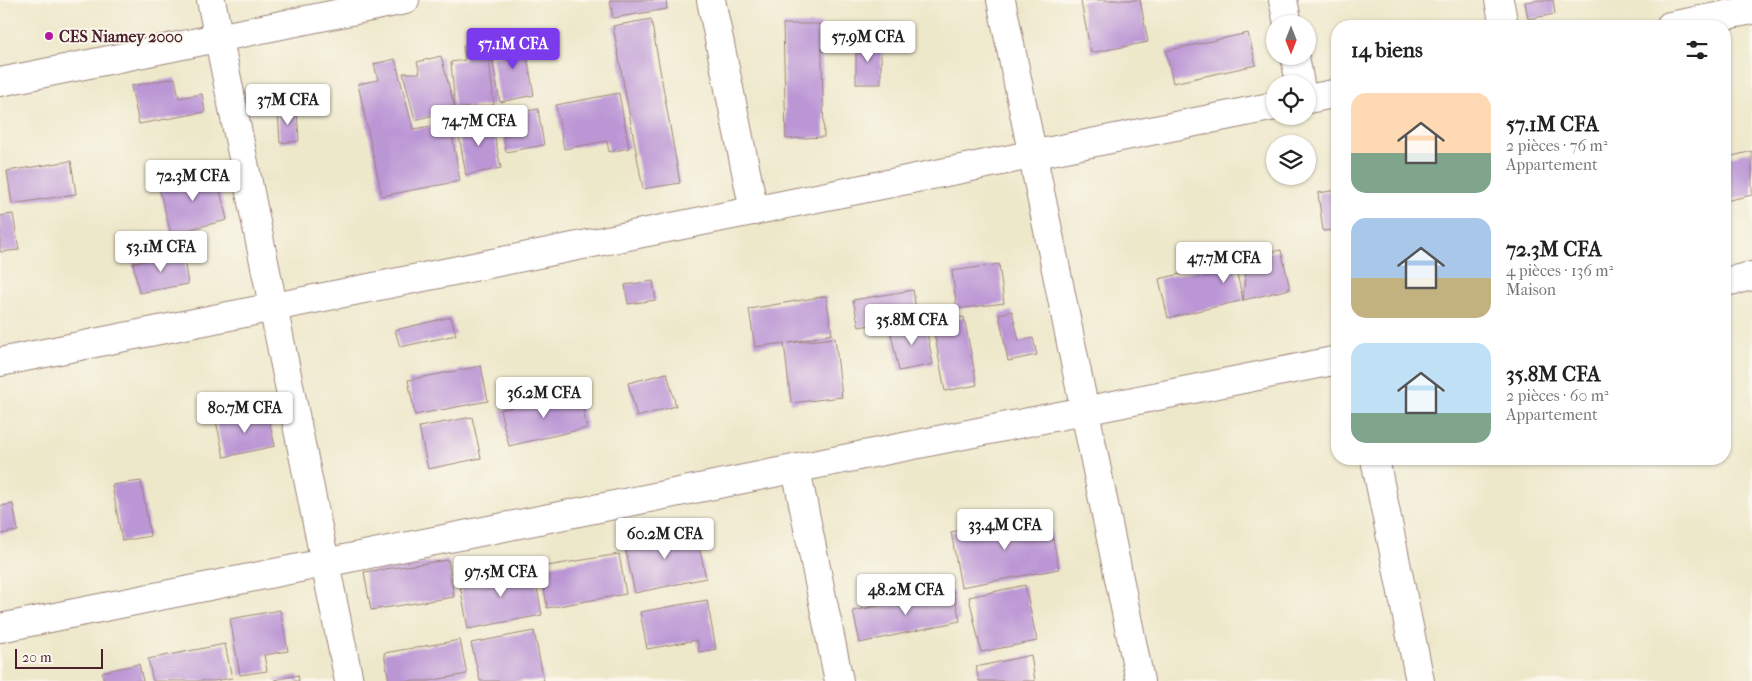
<!DOCTYPE html>
<html lang="fr">
<meta charset="utf-8">
<style>
:root{--surface:#fff;--page:#f2f2f2;--text:#222;--muted:#767676;--accent:#7c3aed}
body{margin:0;font-family:"IM FELL French Canon",serif;background:var(--page);color:var(--text);height:100vh;display:flex;flex-direction:column;font-size:19px;white-space:nowrap}
*{box-sizing:border-box;margin:0}
p{font-size:16px;color:var(--muted)}
.icon{flex:none;width:28px;height:28px;fill:none;stroke:currentColor;stroke-width:2;stroke-linecap:round;stroke-linejoin:round}
.map{position:relative;flex:1;overflow:hidden}
.details{position:absolute;left:1331px;top:20px;width:400px;height:445px;display:flex;flex-direction:column;background:var(--surface);border-radius:20px;box-shadow:0 1px 4px #0004}
.details>*{flex:none}
.needle{width:32px;rotate:180deg}
.fabs{position:absolute;left:1266px;top:15px;display:grid;gap:10px}
.fabs a{display:grid;place-items:center;width:50px;height:50px;border-radius:50%;background:var(--surface);box-shadow:0 1px 4px #0004;font-size:25px}
.scale{position:absolute;left:15px;bottom:12px;width:88px;box-sizing:border-box;padding-left:5px;border:2px solid #4a1f2b;border-top:0;font-size:14px;line-height:18px;white-space:nowrap;color:#4a1f2b;-webkit-text-stroke:4px #fbf7ec;paint-order:stroke}
.price{position:absolute;translate:-50% -42px;padding:0 11px;border-radius:5px;background:#fff;color:#222;font-size:16px;line-height:32px;filter:drop-shadow(0 1px 2px #0008)}
.price::after{content:'';position:absolute;left:50%;top:30px;width:15px;height:11px;margin-left:-8px;background:inherit;clip-path:polygon(0 0,100% 0,50% 100%)}
.price.selected{background:var(--accent);color:#fff}
ul{padding:0;list-style:none}
li{display:flex;align-items:center;gap:15px;height:125px;padding:0 20px}
li span{display:grid;place-items:center;flex:none;width:140px;height:100px;border-radius:15px;color:#555}
li>.icon{margin-inline-start:auto}
span .icon{width:60px;height:60px;fill:#fffc;stroke-width:1}
li b{font-size:21px}
h2{display:flex;justify-content:space-between;align-items:center;height:60px;padding:0 20px;font-size:21px}
.map>svg:first-child{display:block}
.building{fill:#bb96d5}
.lines{fill:none;stroke-linecap:round;stroke-linejoin:round}
.street-casing{stroke:#9c847b;stroke-width:30}
.street{stroke:#fff;stroke-width:28}
.poi-dot{fill:#b5179e;stroke:#fbf7ec;stroke-width:2}
.labels{text-anchor:middle;stroke-width:4;stroke-linejoin:round;paint-order:stroke}
.poi-label{font-size:16px;font-weight:bold;fill:#4a1f2b;stroke:#fbf7ec;text-anchor:start}
</style>
<div class="map">
<svg width="1752" height="681" viewBox="0 0 1752 681">
<rect width="100%" height="100%" fill="#fbf7ec"/>
<filter id="ink" filterUnits="userSpaceOnUse"><feTurbulence type="fractalNoise" baseFrequency=".02" numOctaves="2"/><feDisplacementMap in="SourceGraphic" scale="10" xChannelSelector="R" yChannelSelector="G"/><feConvolveMatrix kernelMatrix="1 2 1 2 8 2 1 2 1" color-interpolation-filters="sRGB"/></filter>
<filter id="wash" filterUnits="userSpaceOnUse"><feTurbulence type="fractalNoise" baseFrequency=".0096" numOctaves="4" result="noise"/><feDisplacementMap in="SourceGraphic" scale="20" xChannelSelector="R" yChannelSelector="G"/><feGaussianBlur stdDeviation="1.12" result="paint"/><feColorMatrix in="noise" values="0 0 0 0 0 0 0 0 0 0 0 0 0 0 0 0 0 1.4 0 .05"/><feComposite in="paint" operator="in"/></filter>
<g filter="url(#wash)">
<rect width="100%" height="100%" fill="#eee8cb"/>
<g id="blocks">
<g class="building">
<path d="M610 0H666L667 9 613 18Z"/>
<path d="M1089 0H1140L1148 42 1091 53 1081 2Z"/>
<path d="M1538 0H1553L1555 14 1528 19 1525 2Z"/>
<path d="M651 19 680 183 643 189 613 26Z"/>
<path d="M783 24H821L824 137 786 139Z"/>
<path d="M1248 33 1256 65 1173 83 1166 51Z"/>
<path d="M523 34 534 95 500 102 492 57 505 54 502 38Z"/>
<rect x="856" y="42" width="25" height="42"/>
<path d="M487 43 494 105 455 109 415 120 403 73H420L417 62 441 56 455 109 451 62 465 60 463 46Z"/>
<path d="M395 59 413 129 450 123 460 181 382 196 358 84 378 80 374 64Z"/>
<path d="M175 78 179 98 202 94 205 112 139 124 131 86Z"/>
<path d="M619 93 629 148 609 152 607 141 564 149 556 105Z"/>
<path d="M297 109 299 141 280 143 278 110Z"/>
<path d="M538 109 544 145 506 152 500 116Z"/>
<path d="M491 118 501 168 466 175 457 125Z"/>
<path d="M1752 151V195L1725 201V158Z"/>
<path d="M71 161 76 194 12 204 7 171Z"/>
<path d="M215 169 227 220 171 234 158 184Z"/>
<path d="M1338 190V230L1323 231 1318 193Z"/>
<path d="M13 214 19 250 0 252V216Z"/>
<path d="M1281 250 1290 289 1168 318 1159 279 1234 261 1243 300 1247 257Z"/>
<path d="M183 254 188 284 139 293 133 263Z"/>
<path d="M999 264 1004 303 957 309 952 271Z"/>
<path d="M653 281 656 300 628 304 625 285Z"/>
<path d="M913 290 917 317 859 327 853 300Z"/>
<path d="M826 296 832 334 789 343 835 338 842 397 791 403 784 343 755 347 749 309Z"/>
<path d="M1012 311 1019 341 1033 338 1037 355 1008 361 999 314Z"/>
<path d="M451 317 456 335 400 347 395 330Z"/>
<path d="M964 317 977 385 945 391 932 322Z"/>
<path d="M925 322 933 364 899 371 890 329Z"/>
<path d="M481 366 488 401 415 415 408 380Z"/>
<path d="M667 373 676 406 637 417 628 383Z"/>
<path d="M579 392 587 428 509 446 500 410Z"/>
<path d="M267 411 275 446 224 457 216 421Z"/>
<path d="M472 417 481 458 428 469 419 427Z"/>
<path d="M141 481 150 536 122 541 112 485Z"/>
<path d="M13 504 18 531 0 534V506Z"/>
<path d="M1048 514 1059 569 961 587 951 532Z"/>
<path d="M695 528 706 578 635 593 624 543Z"/>
<path d="M619 554 626 594 547 608 541 567Z"/>
<path d="M448 560 454 597 371 610 364 572Z"/>
<path d="M533 566 542 615 468 629 459 580Z"/>
<path d="M1025 585 1037 641 981 652 969 597Z"/>
<path d="M953 590 960 621 860 643 853 611Z"/>
<path d="M707 600 716 649 699 652 697 640 647 649 640 612Z"/>
<path d="M280 610 288 651 264 655 267 671 240 675 230 619Z"/>
<path d="M534 631 544 681H480L471 643Z"/>
<path d="M460 640 467 674 429 681H389L384 653Z"/>
<path d="M225 644 232 678 214 681H153L148 659Z"/>
<path d="M1031 655 1035 681H979L976 667Z"/>
<path d="M139 664 143 681H104L102 672Z"/>
<path d="M298 675 299 681H275L274 680Z"/>
</g>
</g>
</g>
<g filter="url(#ink)">
<use href="#blocks" fill-opacity="0" stroke="#9c847b" stroke-width="1"/>
<g class="lines">
<g class="street-casing">
<g id="street">
<path d="M211 0 349 681"/>
<path d="M711 0 754 211"/>
<path d="M1001 0 1140 681"/>
<path d="M1283 0 1288 24"/>
<path d="M1499 0 1504 26"/>
<path d="M1670 26 1752 10"/>
<path d="M1295 56 1300 84"/>
<path d="M0 82 405 0"/>
<path d="M1308 99 1338 93"/>
<path d="M1725 282 1752 276"/>
<path d="M0 362 1275 106"/>
<path d="M1375 459 1420 681"/>
<path d="M796 469 839 681"/>
<path d="M0 628 1338 360"/>
</g>
</g>
<use href="#street" class="street"/>
</g>
</g>
<circle class="poi-dot" cx="49" cy="36" r="5"/>
<g class="labels">
<g class="poi-label">
<text x="59" y="42">CES Niamey 2000</text>
</g>
</g>
</svg>
<div class="fabs">
<a><svg class="needle" viewBox="-14 -14 28 28"><path d="M0-13l5 13h-10z" fill="#e53935"/><path d="M0 13l5-13h-10z" fill="#767676"/></svg></a>
<a><svg class="icon" aria-label="locate" viewBox="0 0 24 24"><circle cx="12" cy="12" r="6"/><path d="M12 2v4M12 18v4M2 12h4M18 12h4"/></svg></a>
<a><svg class="icon" aria-label="layers" viewBox="0 0 24 24"><path d="M12 4l9 5-9 5-9-5zM3 14l9 5 9-5"/></svg></a>
</div>
<div class="scale">20 m</div>
<b class="price" style="left:868px;top:63px">57.9M CFA</b>
<b class="price selected" style="left:513px;top:70px">57.1M CFA</b>
<b class="price" style="left:288px;top:126px">37M CFA</b>
<b class="price" style="left:479px;top:147px">74.7M CFA</b>
<b class="price" style="left:193px;top:202px">72.3M CFA</b>
<b class="price" style="left:161px;top:273px">53.1M CFA</b>
<b class="price" style="left:1224px;top:284px">47.7M CFA</b>
<b class="price" style="left:912px;top:346px">35.8M CFA</b>
<b class="price" style="left:544px;top:419px">36.2M CFA</b>
<b class="price" style="left:245px;top:434px">80.7M CFA</b>
<b class="price" style="left:1005px;top:551px">33.4M CFA</b>
<b class="price" style="left:665px;top:560px">60.2M CFA</b>
<b class="price" style="left:501px;top:598px">97.5M CFA</b>
<b class="price" style="left:906px;top:616px">48.2M CFA</b>
<section class="details">
<h2>14 biens<svg class="icon" aria-label="filters" viewBox="0 0 24 24"><path d="M4 7h16M4 17h16"/><circle cx="9" cy="7" r="2"/><circle cx="15" cy="17" r="2"/></svg></h2>
<ul>
<li><span style="background:linear-gradient(#ffd9b3 60%,#7fa58c 0)"><svg class="icon" aria-label="home" viewBox="0 0 24 24"><path d="M3 11l9-7 9 7M6 9v11h12V9"/></svg></span><div><b>57.1M CFA</b><p>2 pièces · 76 m²</p><p>Appartement</p></div></li>
<li><span style="background:linear-gradient(#a9c7e8 60%,#c2b280 0)"><svg class="icon" aria-label="home" viewBox="0 0 24 24"><path d="M3 11l9-7 9 7M6 9v11h12V9"/></svg></span><div><b>72.3M CFA</b><p>4 pièces · 136 m²</p><p>Maison</p></div></li>
<li><span style="background:linear-gradient(#bfe0f5 70%,#7fa58c 0)"><svg class="icon" aria-label="home" viewBox="0 0 24 24"><path d="M3 11l9-7 9 7M6 9v11h12V9"/></svg></span><div><b>35.8M CFA</b><p>2 pièces · 60 m²</p><p>Appartement</p></div></li>
</ul>
</section>
</div>
